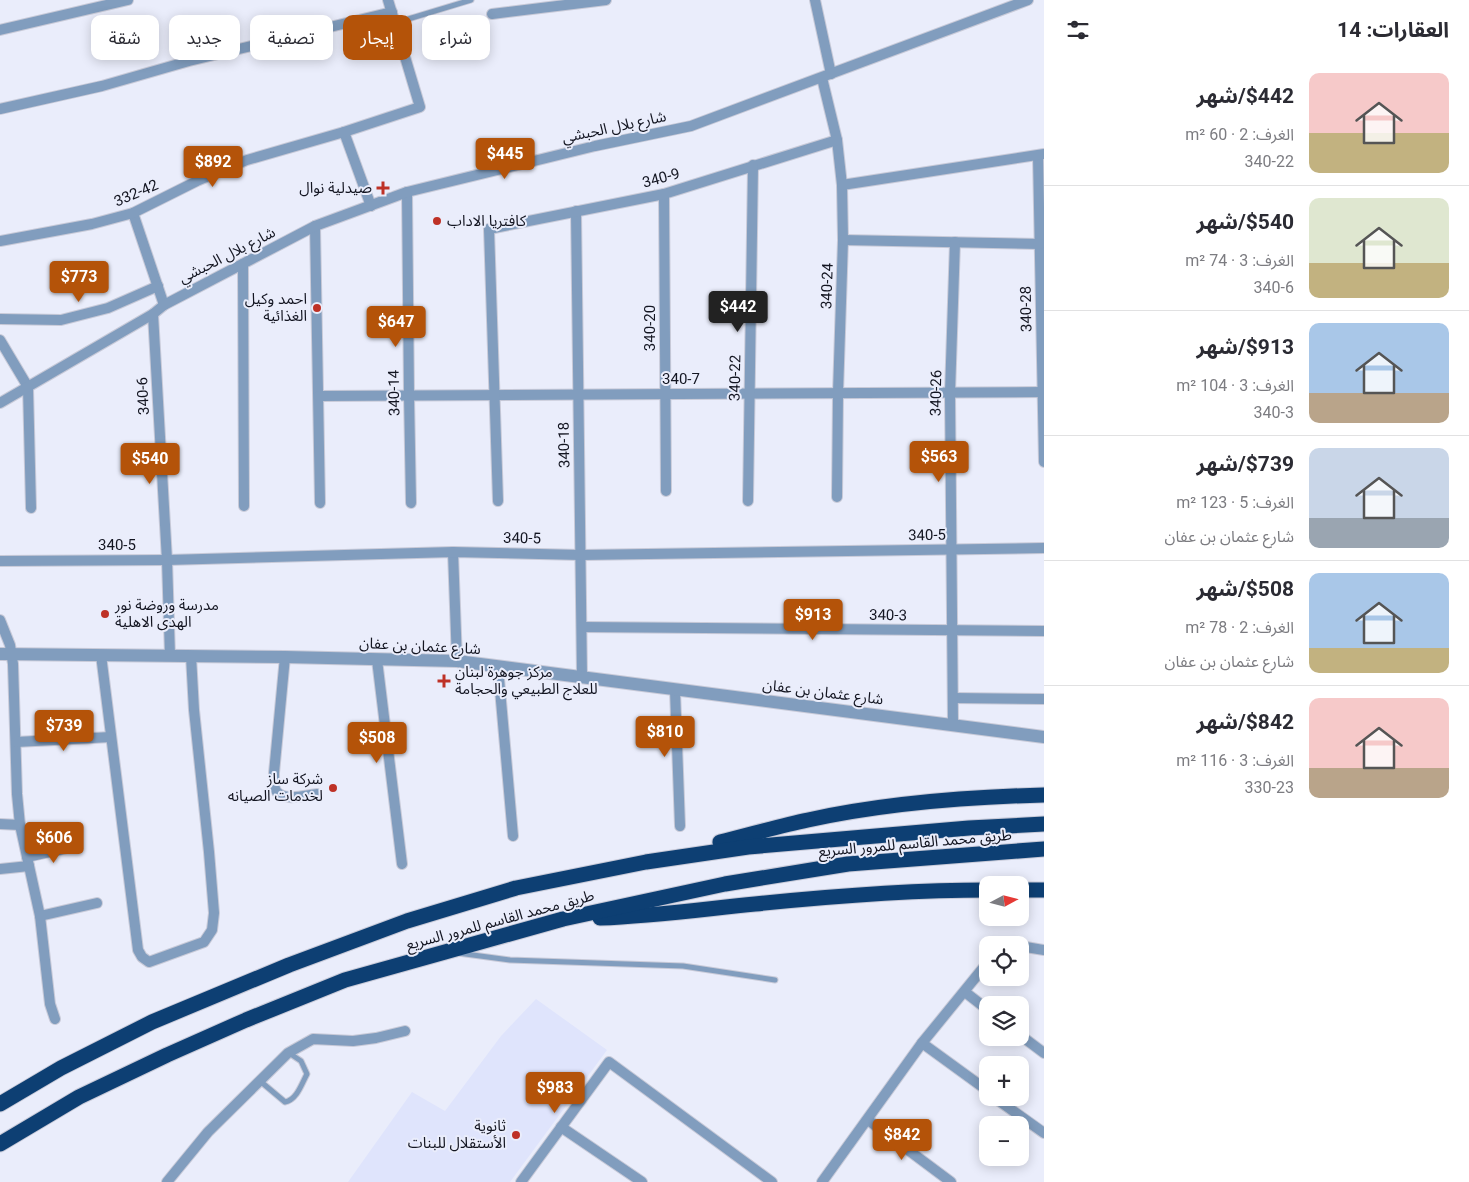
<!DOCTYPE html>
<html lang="ar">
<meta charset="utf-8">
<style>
:root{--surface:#fff;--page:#f7f7f7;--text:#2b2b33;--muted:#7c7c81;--line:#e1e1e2;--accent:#b45309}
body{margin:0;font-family:Roboto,"Noto Sans Arabic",sans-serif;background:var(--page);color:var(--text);direction:rtl;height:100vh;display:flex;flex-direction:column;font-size:19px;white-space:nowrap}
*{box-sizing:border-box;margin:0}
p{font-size:16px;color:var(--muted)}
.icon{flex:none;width:28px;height:28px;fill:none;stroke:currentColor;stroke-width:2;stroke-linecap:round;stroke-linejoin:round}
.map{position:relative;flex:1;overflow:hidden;direction:ltr}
.details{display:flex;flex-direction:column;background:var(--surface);width:425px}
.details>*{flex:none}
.banner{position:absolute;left:15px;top:15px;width:475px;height:45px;direction:rtl;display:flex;gap:10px}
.needle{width:32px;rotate:83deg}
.buttons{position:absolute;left:979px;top:876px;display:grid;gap:10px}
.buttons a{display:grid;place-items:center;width:50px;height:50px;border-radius:10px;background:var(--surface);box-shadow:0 2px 12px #0003;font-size:25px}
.price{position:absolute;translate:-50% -42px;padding:0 11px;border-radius:5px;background:var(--accent);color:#fff;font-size:16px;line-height:32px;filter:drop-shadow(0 1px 2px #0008)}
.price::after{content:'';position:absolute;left:50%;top:30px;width:15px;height:11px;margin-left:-8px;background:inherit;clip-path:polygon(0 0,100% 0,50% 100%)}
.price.active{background:#222;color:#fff}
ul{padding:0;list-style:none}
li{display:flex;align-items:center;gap:15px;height:125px;padding:0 20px}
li+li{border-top:1px solid var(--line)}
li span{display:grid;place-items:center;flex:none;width:140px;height:100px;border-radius:10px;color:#555}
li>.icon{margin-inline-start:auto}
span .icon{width:60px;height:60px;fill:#fffc;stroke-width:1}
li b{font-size:21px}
h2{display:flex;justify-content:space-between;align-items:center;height:60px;padding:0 20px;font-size:21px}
.chip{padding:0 18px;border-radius:10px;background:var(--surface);box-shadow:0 2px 12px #0003;font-size:18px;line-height:45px}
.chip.active{background:var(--accent);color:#fff}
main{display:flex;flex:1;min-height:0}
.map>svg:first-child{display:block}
.built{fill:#dfe4fc}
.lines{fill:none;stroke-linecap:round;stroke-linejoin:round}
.service-casing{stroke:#c8cad8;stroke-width:7}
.minor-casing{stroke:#c8cad8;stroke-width:12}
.tertiary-casing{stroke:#c8cad8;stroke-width:14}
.motorway-casing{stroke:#c8cad8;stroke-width:17}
.service{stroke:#819dbe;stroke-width:5}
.minor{stroke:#819dbe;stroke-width:10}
.tertiary{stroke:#819dbe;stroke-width:12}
.motorway{stroke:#0d3f73;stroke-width:15}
.poi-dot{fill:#be3126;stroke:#eaedfb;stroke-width:2}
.labels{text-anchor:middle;stroke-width:4;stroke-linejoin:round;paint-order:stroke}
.street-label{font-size:15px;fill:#131521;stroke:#eaedfb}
.poi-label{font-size:15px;fill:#131521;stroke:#eaedfb;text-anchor:end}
</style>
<main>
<section class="details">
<h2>العقارات: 14<svg class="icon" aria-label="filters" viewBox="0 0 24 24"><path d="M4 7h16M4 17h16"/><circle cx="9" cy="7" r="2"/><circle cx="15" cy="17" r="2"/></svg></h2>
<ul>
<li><span style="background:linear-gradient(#f6c9c9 60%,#c2b280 0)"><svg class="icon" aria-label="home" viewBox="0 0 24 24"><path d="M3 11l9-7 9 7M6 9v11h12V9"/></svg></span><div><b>$442/شهر</b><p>الغرف: 2 · 60 m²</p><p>340-22</p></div></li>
<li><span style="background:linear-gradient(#dfe7d0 65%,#c2b280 0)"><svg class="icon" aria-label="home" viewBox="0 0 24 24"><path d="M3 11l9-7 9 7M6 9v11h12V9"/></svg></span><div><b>$540/شهر</b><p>الغرف: 3 · 74 m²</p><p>340-6</p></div></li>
<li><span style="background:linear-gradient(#a9c7e8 70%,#b9a48a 0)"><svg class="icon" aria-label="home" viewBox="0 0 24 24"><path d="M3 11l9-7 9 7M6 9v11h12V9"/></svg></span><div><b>$913/شهر</b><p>الغرف: 3 · 104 m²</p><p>340-3</p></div></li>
<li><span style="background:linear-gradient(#c9d6e8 70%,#9aa5b1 0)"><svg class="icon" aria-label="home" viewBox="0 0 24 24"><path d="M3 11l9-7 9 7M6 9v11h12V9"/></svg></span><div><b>$739/شهر</b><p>الغرف: 5 · 123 m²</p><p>شارع عثمان بن عفان</p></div></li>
<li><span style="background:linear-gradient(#a9c7e8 75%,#c2b280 0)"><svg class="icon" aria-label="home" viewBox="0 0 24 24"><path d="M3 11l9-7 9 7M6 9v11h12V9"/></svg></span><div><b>$508/شهر</b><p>الغرف: 2 · 78 m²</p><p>شارع عثمان بن عفان</p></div></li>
<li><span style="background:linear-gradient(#f6c9c9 70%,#b9a48a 0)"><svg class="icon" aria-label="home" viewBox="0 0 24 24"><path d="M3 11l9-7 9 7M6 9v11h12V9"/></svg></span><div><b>$842/شهر</b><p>الغرف: 3 · 116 m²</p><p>330-23</p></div></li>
</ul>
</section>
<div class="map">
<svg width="1044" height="1182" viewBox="0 0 1044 1182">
<rect width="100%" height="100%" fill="#eaedfb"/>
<path class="built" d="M536 999 607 1050 510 1182H348L412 1092 445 1111 501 1036Z"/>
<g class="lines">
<g class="service-casing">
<g id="service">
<path d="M395 23 471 0"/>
<path d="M458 953 510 960 683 966 775 980"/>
<path d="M260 1081 285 1102C297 1100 302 1083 307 1074L301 1061 289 1053"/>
</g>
</g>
<g class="minor-casing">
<g id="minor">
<path d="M815 0 831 74"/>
<path d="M492 14 606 0"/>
<path d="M0 30 128 0"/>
<path d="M822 78 837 140 842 185 843 240 838 393 837 497"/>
<path d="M0 109 102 86 189 61 392 12"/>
<path d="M344 132 371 206"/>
<path d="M1038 156 1044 462"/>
<path d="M842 185 1044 154"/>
<path d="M407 192 409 395 411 503"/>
<path d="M664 194 666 491"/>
<path d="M576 211 582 678"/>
<path d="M133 213 164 305"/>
<path d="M315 226 320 503"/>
<path d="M843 240 1040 244"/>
<path d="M0 241 92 224 133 213 197 181 247 160 344 132 420 107 388 0"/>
<path d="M243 264 244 506"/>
<path d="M153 314 167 560 170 656"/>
<path d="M0 319 61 320 108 308 158 286"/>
<path d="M0 340 28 387 31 508"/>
<path d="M319 396 1044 392"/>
<path d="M0 403 153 314 164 305 315 226 407 192 595 146 691 126 1028 0"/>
<path d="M498 501 489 229 664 194 837 140"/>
<path d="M748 501 753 165"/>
<path d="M453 552 457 661"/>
<path d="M0 561 167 560 453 552 581 555 1044 548"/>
<path d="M0 620 10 645 13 664 17 794 20 825 40 916 50 1004 55 1019"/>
<path d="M582 627 1044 631"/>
<path d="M101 655 138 950 142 957 149 962 204 942 212 930 214 913 209 852 194 710 191 656"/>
<path d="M285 657 274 773C274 778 274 785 275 789 281 803 306 795 317 794"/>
<path d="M377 660 402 864"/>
<path d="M498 667 513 836"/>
<path d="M675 690 680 826"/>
<path d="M954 698 1044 699"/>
<path d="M953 725 950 393 955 242"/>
<path d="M16 742 111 737"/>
<path d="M0 824 20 825"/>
<path d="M27 857 76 846"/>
<path d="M0 869 29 866"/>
<path d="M40 916 97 903"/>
<path d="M1005 945H1015"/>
<path d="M1020 946 1044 950"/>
<path d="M965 992 988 1010"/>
<path d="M1020 1035 1044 1053"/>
<path d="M922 1043 988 1091"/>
<path d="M995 1098 1044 1133"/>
<path d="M868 1120 951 1182"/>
<path d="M561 1127 642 1182"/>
<path d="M167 1182 208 1132 288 1053 313 1039 353 1041 376 1038 405 1031"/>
<path d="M521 1182 609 1062 772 1182"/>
<path d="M822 1182 922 1043 988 962"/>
</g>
</g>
<g class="tertiary-casing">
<path id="tertiary" d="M0 654 285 657 457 661 1044 737"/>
</g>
<g class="motorway-casing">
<g id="motorway">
<path d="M720 842C749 835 779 826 808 820 886 803 965 797 1044 795"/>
<path d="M1020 890H1044"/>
<path d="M600 918C652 916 704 909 755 904 833 896 910 890 988 890"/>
<path d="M0 1104 61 1068 152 1022 289 965 407 921 516 888 646 862 748 847 969 828 1044 824"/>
<path d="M0 1144 79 1097 167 1055 246 1020 345 980 445 952 563 919 725 884 848 864 1044 849"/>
</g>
</g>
<use href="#service" class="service"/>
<use href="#minor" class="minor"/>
<use href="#tertiary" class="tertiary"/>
<use href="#motorway" class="motorway"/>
</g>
<g class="poi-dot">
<path d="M380.5 180.5h5v5h5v5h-5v5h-5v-5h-5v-5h5z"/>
<circle cx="437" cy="221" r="5"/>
<circle cx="317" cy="308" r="5"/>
<circle cx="105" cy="614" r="5"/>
<path d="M441.5 673.5h5v5h5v5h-5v5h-5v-5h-5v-5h5z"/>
<circle cx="333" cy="788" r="5"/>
<circle cx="516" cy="1135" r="5"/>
</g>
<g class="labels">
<g class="street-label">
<text transform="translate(614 127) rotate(-12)" y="5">شارع بلال الحبشي</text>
<text transform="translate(661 178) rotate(-15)" y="5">340-9</text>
<text transform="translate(136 193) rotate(-23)" y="5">332-42</text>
<text transform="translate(227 255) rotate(-27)" y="5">شارع بلال الحبشي</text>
<text transform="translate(827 286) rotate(-88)" y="5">340-24</text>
<text transform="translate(1026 309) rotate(-91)" y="5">340-28</text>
<text transform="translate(650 328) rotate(-90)" y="5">340-20</text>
<text transform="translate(735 378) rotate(-89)" y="5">340-22</text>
<text x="681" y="384">340-7</text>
<text transform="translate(394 393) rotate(-91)" y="5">340-14</text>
<text transform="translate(936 393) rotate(-89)" y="5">340-26</text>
<text transform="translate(143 396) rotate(-93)" y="5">340-6</text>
<text transform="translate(564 445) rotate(-91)" y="5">340-18</text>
<text transform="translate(927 535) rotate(-1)" y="5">340-5</text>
<text transform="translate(522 538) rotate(1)" y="5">340-5</text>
<text x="117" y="550">340-5</text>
<text transform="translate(888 615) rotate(1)" y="5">340-3</text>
<text transform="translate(420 646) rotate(3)" y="5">شارع عثمان بن عفان</text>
<text transform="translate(823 692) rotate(7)" y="5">شارع عثمان بن عفان</text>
<text transform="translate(915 843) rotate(-5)" y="5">طريق محمد القاسم للمرور السريع</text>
<text transform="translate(500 920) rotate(-15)" y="5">طريق محمد القاسم للمرور السريع</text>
</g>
<g class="poi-label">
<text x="372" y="193">صيدلية نوال</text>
<text x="447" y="226" text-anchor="start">كافتريا الاداب</text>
<text x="307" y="304">احمد وكيل<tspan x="307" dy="17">الغذائية</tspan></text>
<text x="115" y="610" text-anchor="start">مدرسة وروضة نور<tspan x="115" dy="17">الهدى الاهلية</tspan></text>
<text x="455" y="677" text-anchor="start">مركز جوهرة لبنان<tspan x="455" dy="17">للعلاج الطبيعي والحجامة</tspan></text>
<text x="323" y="784">شركة ساز<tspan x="323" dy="17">لخدمات الصيانه</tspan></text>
<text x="506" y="1131">ثانوية<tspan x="506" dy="17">الأستقلال للبنات</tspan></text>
</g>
</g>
</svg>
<div class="buttons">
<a><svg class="needle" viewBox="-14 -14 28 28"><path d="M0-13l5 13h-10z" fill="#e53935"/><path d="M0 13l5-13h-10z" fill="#7c7c81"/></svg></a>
<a><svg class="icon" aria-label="locate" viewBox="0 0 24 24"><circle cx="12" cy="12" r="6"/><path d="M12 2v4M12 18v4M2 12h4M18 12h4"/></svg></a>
<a><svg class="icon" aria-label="layers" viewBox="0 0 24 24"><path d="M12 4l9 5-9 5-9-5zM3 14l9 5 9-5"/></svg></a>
<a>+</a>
<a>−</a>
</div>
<b class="price" style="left:505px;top:180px">$445</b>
<b class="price" style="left:213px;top:188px">$892</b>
<b class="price" style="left:79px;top:303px">$773</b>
<b class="price active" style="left:738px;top:333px">$442</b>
<b class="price" style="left:396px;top:348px">$647</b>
<b class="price" style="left:939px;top:483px">$563</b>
<b class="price" style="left:150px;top:485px">$540</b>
<b class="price" style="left:813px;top:641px">$913</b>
<b class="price" style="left:64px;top:752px">$739</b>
<b class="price" style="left:665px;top:758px">$810</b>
<b class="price" style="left:377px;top:764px">$508</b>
<b class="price" style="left:54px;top:864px">$606</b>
<b class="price" style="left:555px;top:1114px">$983</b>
<b class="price" style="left:902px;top:1161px">$842</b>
<div class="banner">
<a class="chip">شراء</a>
<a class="chip active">إيجار</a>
<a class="chip">تصفية</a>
<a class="chip">جديد</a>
<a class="chip">شقة</a>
</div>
</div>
</main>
